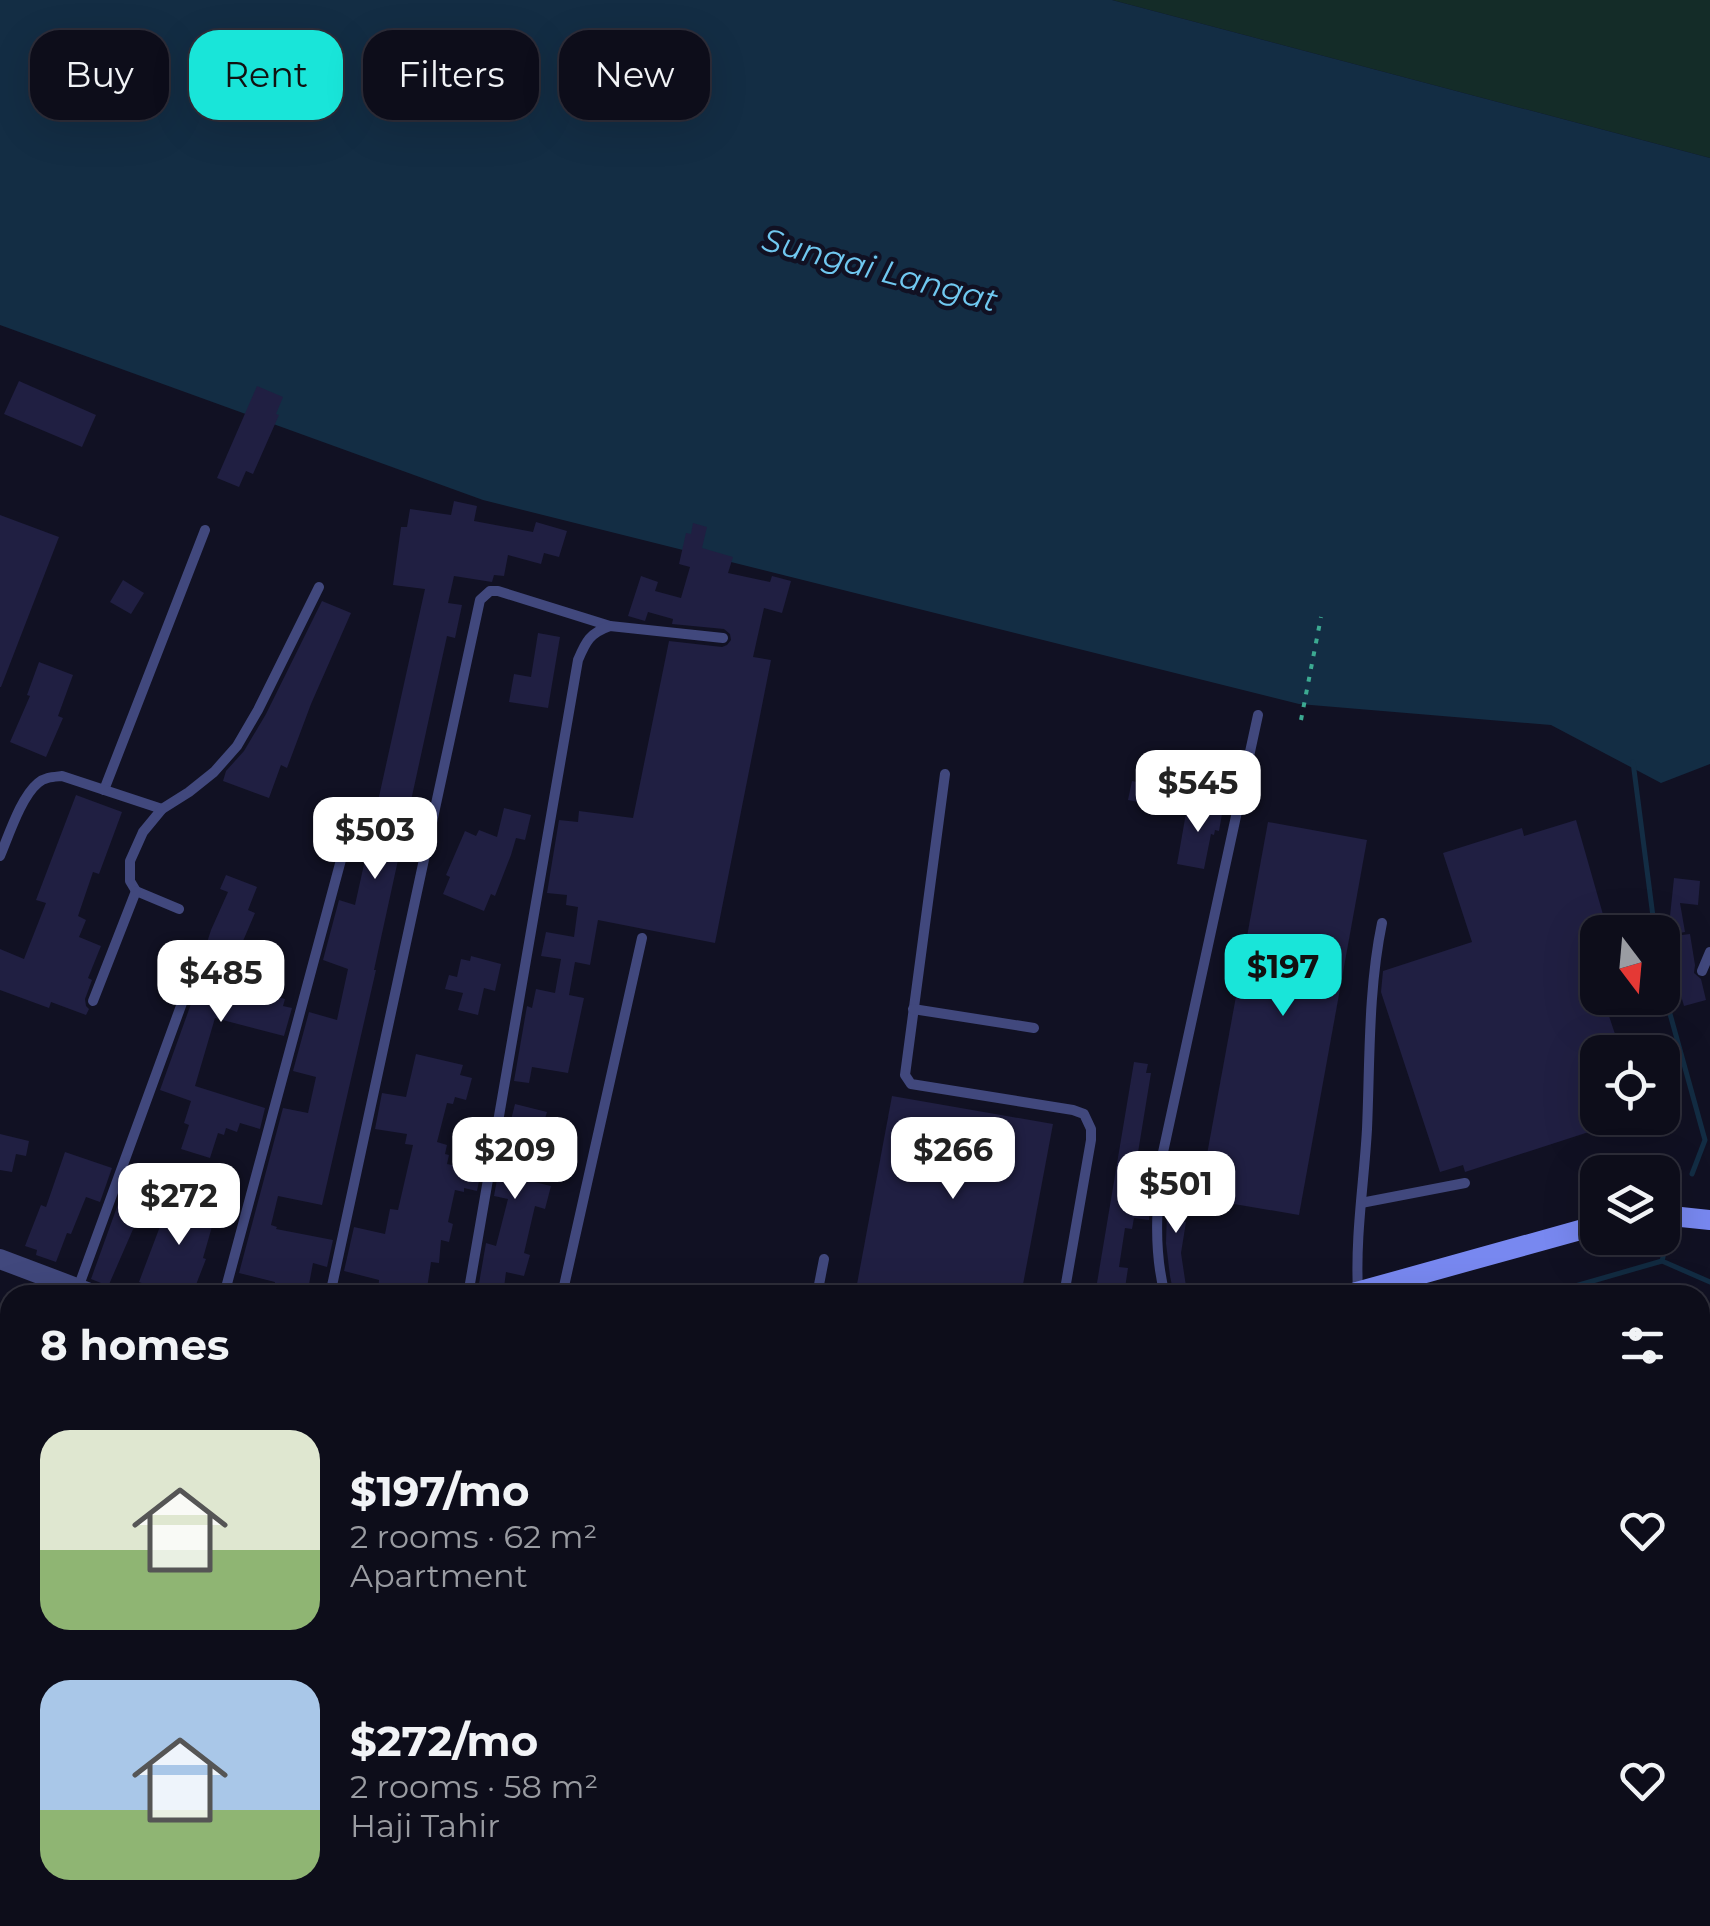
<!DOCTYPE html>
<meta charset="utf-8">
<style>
:root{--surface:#0d0d1a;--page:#1b1b27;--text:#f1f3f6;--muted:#9a9ca2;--line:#2d2d39;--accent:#19e5d9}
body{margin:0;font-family:Montserrat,sans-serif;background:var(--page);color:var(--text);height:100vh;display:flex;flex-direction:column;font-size:38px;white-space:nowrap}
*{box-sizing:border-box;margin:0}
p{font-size:32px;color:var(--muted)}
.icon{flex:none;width:55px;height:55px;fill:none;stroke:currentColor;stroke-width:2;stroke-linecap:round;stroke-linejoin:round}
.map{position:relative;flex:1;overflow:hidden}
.drawer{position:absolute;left:0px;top:1285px;width:1710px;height:642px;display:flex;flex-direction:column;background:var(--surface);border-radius:30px 30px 0 0;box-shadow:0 10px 40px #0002,0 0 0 2px var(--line)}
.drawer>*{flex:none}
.banner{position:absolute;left:30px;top:30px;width:1000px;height:90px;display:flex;gap:20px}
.needle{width:65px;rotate:164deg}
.controls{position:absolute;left:1580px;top:915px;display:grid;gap:20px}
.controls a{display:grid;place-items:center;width:100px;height:100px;border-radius:20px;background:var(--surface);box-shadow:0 10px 40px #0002,0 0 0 2px var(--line);font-size:50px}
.price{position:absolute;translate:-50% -85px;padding:0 22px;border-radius:20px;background:#fff;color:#222;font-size:32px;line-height:65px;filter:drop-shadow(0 2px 5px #0008)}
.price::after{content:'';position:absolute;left:50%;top:60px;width:30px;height:22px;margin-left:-15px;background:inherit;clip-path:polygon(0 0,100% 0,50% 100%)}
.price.active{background:var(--accent);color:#111}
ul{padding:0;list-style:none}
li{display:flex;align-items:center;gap:30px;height:250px;padding:0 40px}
li span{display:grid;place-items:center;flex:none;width:280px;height:200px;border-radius:30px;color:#555}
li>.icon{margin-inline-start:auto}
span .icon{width:120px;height:120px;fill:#fffc;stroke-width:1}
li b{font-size:42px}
h2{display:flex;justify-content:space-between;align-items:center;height:120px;padding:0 40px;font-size:42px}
.pill{padding:0 35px;border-radius:30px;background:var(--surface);box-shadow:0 10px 40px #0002,0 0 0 2px var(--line);font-size:35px;line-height:90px}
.pill.active{background:var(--accent);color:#111}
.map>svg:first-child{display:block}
.green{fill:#142c28}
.water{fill:#132d44}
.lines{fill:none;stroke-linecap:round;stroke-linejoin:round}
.stream{stroke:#132d44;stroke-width:5}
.building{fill:#201f42}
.path{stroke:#3caa92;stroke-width:4;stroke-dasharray:5 8;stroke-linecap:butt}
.service{stroke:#41487d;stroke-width:10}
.minor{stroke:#41487d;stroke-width:20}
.secondary{stroke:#7888f0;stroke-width:20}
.labels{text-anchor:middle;stroke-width:9;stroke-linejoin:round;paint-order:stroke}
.water-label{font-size:32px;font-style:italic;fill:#70c8f0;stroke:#111123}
</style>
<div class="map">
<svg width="1710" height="1926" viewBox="0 0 1710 1926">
<rect width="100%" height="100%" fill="#111123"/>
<g class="green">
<path d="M1112 0H1710V158Z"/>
<path d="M454 1918H887L890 1926H457Z"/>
</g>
<path class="water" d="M0 0H1112L1710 158V764L1661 783 1551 725 1299 704 483 500 0 325Z"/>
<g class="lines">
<g class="stream">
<path d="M1633 762 1655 932"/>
<path d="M1662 985 1705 1140 1692 1174"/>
<path d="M1662 1261 1668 1237"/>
<path d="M1544 1295 1662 1261 1710 1282"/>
</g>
</g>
<g class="building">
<path d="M19 381 96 415 82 447 4 414Z"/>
<path d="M257 386 283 397 276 414 279 415 253 474 246 471 239 487 217 478Z"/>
<path d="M454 501 477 506 474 521 533 532 536 522 567 531 559 557 544 553 541 564 508 555 504 576 494 575 492 582 454 576 448 603 462 605 455 638 447 636 374 970H376L322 1205 278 1196 271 1225 277 1227 276 1229 333 1240 327 1267 313 1263 307 1295H273L275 1282 239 1273 283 1108 308 1113 316 1077 293 1071 309 1012 337 1020 348 969 323 960 339 900 355 905 425 589 393 585 401 527H407L410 509 451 515Z"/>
<path d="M0 515 59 537 1 687H0Z"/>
<path d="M693 523 707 527 702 548 733 557 728 573 770 582 772 576 791 581 782 613 764 608 753 657 771 660 715 943 598 920 590 965 575 962 569 995 584 998 568 1073 532 1067 529 1083 514 1081 527 1006 532 1008 536 989 555 993 561 959 541 956 546 932 574 937 578 907 566 905 567 895 547 893 559 820 578 822 579 811 633 818 669 641 722 647 727 645 731 640 730 634 724 629 672 624 673 619 648 612 645 621 628 616 641 576 658 582 655 591 681 598 690 567 679 564 686 533 691 534Z"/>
<path d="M123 580 144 593 131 614 110 602Z"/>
<path d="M322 601 351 613 311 704 287 768 281 765 269 798 223 781 226 771 244 751 266 714Z"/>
<path d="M538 633 560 637 548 708 509 702 514 674 531 677Z"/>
<path d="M39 662 73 675 58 716 63 718 46 757 10 742 30 696 27 695Z"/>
<path d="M1132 781 1171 789 1168 808 1128 800Z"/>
<path d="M76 795 122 812 99 874 93 872 78 916 86 920 79 937 101 946 88 978 92 980 85 999 86 1006 89 1009 86 1015 51 1002 49 1008 0 990V949L24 959 46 903 36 900Z"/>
<path d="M1188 802 1212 806 1211 812 1222 814 1219 831 1215 830 1214 835 1211 834 1204 869 1177 864Z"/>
<path d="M504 808 531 815 525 840 516 838 511 855 495 896 491 894 484 911 443 894 450 877 446 875 465 831 476 836 479 830 497 837Z"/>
<path d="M1576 820 1608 932H1598V998H1647V1001L1608 1013 1621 1052H1598V1129L1465 1172 1463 1165 1440 1172 1381 992 1383 971 1472 942 1443 853 1522 828 1524 836Z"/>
<path d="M1268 822 1367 840 1299 1215 1199 1198Z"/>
<path d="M226 875 257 887 248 910 255 913 243 941 246 942 232 984 285 999 283 1006 292 1008 284 1036 215 1018 195 1086 265 1108 260 1129 240 1123 237 1132 226 1128 224 1135 218 1133 210 1158 181 1149 189 1125 184 1123 191 1101 160 1090 205 965 203 955 211 930 228 892 220 889Z"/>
<path d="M1674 878 1700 881 1698 905 1680 903 1685 932 1668 935Z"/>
<path d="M1690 934 1695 965 1694 973 1701 979 1706 1000 1684 1006 1676 978 1682 977 1674 936Z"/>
<path d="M471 956 501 964 495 991 484 988 478 1015 458 1010 463 993 445 989 449 975 457 977 461 959 470 961Z"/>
<path d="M416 1054 463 1065 460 1075 472 1078 466 1100 455 1097 453 1104 447 1103 437 1142 447 1145 445 1154 449 1155 447 1164 481 1171 477 1191 464 1188V1192L455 1190 448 1222 453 1224 449 1242 441 1240 439 1263 431 1262 426 1295H378L379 1280 344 1271 354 1227 385 1234 390 1209 398 1210 413 1145 405 1144 407 1134 375 1129 382 1093 406 1097Z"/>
<path d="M1134 1062 1148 1064 1146 1073H1151L1134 1177 1151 1180 1149 1220 1134 1218 1132 1229 1125 1228 1119 1267 1128 1268 1124 1295H1095Z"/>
<path d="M892 1096 1053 1124 1021 1295H855Z"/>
<path d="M515 1104 547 1112 542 1129 539 1128 526 1180 551 1186 545 1209 535 1206 524 1253 530 1255 524 1276 506 1272 503 1295H477L486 1243 496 1246 508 1199 494 1196 505 1135 507 1136Z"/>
<path d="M0 1134 29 1141 26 1156 16 1154 12 1172 0 1170Z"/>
<path d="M65 1152 112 1168 100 1202 86 1197 71 1234 67 1233 56 1262 36 1255 37 1250 25 1246 41 1205 46 1207Z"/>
<path d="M130 1171 154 1181 107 1289 101 1283 91 1279Z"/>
<path d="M1168 1182 1186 1185 1181 1221 1186 1222 1181 1253 1187 1293 1176 1295H1174L1170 1276 1166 1243Z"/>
<path d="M173 1192 193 1198 191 1205 212 1211 208 1222 213 1223 203 1258 206 1259 192 1295H165L166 1292 139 1282Z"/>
</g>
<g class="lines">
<path class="path" d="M1301 720 1321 617"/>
<g class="service">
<path d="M945 774 905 1075 911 1084 1073 1110 1084 1114 1091 1129V1140L1064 1295"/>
<path d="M104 790 205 530"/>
<path d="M0 856C9 835 21 797 38 783 45 777 53 777 62 776L162 809"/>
<path d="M179 909 136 891 130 881V861L143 832 162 809 189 792 214 772 237 746 258 710 319 587"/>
<path d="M1702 971 1710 952"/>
<path d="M93 1001 136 891"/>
<path d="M913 1009 1034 1028"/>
<path d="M1361 1203 1465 1183"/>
<path d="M78 1288 197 962"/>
<path d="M1358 1291C1355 1237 1364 1183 1367 1129 1370 1061 1368 990 1382 923"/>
<path d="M224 1295 345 845"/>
<path d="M330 1295 480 600 490 591H498L610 626"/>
<path d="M468 1295 578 660C586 641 590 633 610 626L723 638"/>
<path d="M562 1295 642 938"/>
<path d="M817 1295 824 1259"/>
<path d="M1165 1295C1153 1249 1157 1204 1162 1157L1258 715"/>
<path d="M0 1637 10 1668"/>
<path d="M366 1918 369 1926"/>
<path d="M893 1918 896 1926"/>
<path d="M649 1921V1918"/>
</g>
<g class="minor">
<path d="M0 1259 95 1295"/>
<path d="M1700 1339 1706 1325 1710 1323"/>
<path d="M1700 1462 1710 1466"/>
<path d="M1700 1583 1710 1616"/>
<path d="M1700 1709 1710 1706"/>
<path d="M1700 1867 1710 1864"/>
<path d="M1700 1911 1710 1908"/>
<path d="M81 1918 83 1926"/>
<path d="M1196 1918 1199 1926"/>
<path d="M1343 1918 1346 1926"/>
<path d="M1498 1918 1499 1921"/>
<path d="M988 1926 1018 1918"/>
<path d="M1648 1926 1678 1918"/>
</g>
<g class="secondary">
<path d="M1662 1215 1710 1220"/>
<path d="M1346 1295 1598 1225"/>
<path d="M0 1677 10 1674"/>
</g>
</g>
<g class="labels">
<g class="water-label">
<text transform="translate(880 270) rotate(15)" y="11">Sungai Langat</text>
</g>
</g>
</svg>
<div class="controls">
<a><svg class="needle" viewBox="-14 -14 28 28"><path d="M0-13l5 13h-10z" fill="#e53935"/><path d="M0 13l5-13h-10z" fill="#9a9ca2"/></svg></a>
<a><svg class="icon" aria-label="locate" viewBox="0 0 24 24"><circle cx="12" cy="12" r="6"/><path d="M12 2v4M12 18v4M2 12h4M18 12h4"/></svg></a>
<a><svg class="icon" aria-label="layers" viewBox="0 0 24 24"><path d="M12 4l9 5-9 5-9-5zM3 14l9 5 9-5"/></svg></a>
</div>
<b class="price" style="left:1198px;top:835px">$545</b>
<b class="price" style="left:375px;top:882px">$503</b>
<b class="price active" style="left:1283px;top:1019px">$197</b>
<b class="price" style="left:221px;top:1025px">$485</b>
<b class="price" style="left:515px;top:1202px">$209</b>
<b class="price" style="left:953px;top:1202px">$266</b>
<b class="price" style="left:1176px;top:1236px">$501</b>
<b class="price" style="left:179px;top:1248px">$272</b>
<div class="banner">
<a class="pill">Buy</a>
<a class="pill active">Rent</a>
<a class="pill">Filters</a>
<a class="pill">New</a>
</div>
<section class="drawer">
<h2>8 homes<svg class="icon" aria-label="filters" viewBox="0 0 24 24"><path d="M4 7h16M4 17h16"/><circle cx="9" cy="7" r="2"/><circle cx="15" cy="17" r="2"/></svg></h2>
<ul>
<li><span style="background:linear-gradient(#dfe7d0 60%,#8fb573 0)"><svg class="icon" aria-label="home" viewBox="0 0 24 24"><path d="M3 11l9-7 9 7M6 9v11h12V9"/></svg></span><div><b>$197/mo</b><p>2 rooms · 62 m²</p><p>Apartment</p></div><svg class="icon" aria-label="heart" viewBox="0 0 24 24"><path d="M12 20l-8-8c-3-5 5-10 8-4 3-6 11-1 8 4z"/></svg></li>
<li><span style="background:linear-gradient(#a9c7e8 65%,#8fb573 0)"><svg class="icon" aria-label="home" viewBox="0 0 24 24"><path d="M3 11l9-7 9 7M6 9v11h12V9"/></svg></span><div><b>$272/mo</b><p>2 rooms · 58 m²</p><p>Haji Tahir</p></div><svg class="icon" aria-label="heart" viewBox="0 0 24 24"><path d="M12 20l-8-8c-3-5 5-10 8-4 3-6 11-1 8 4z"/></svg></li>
</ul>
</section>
</div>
